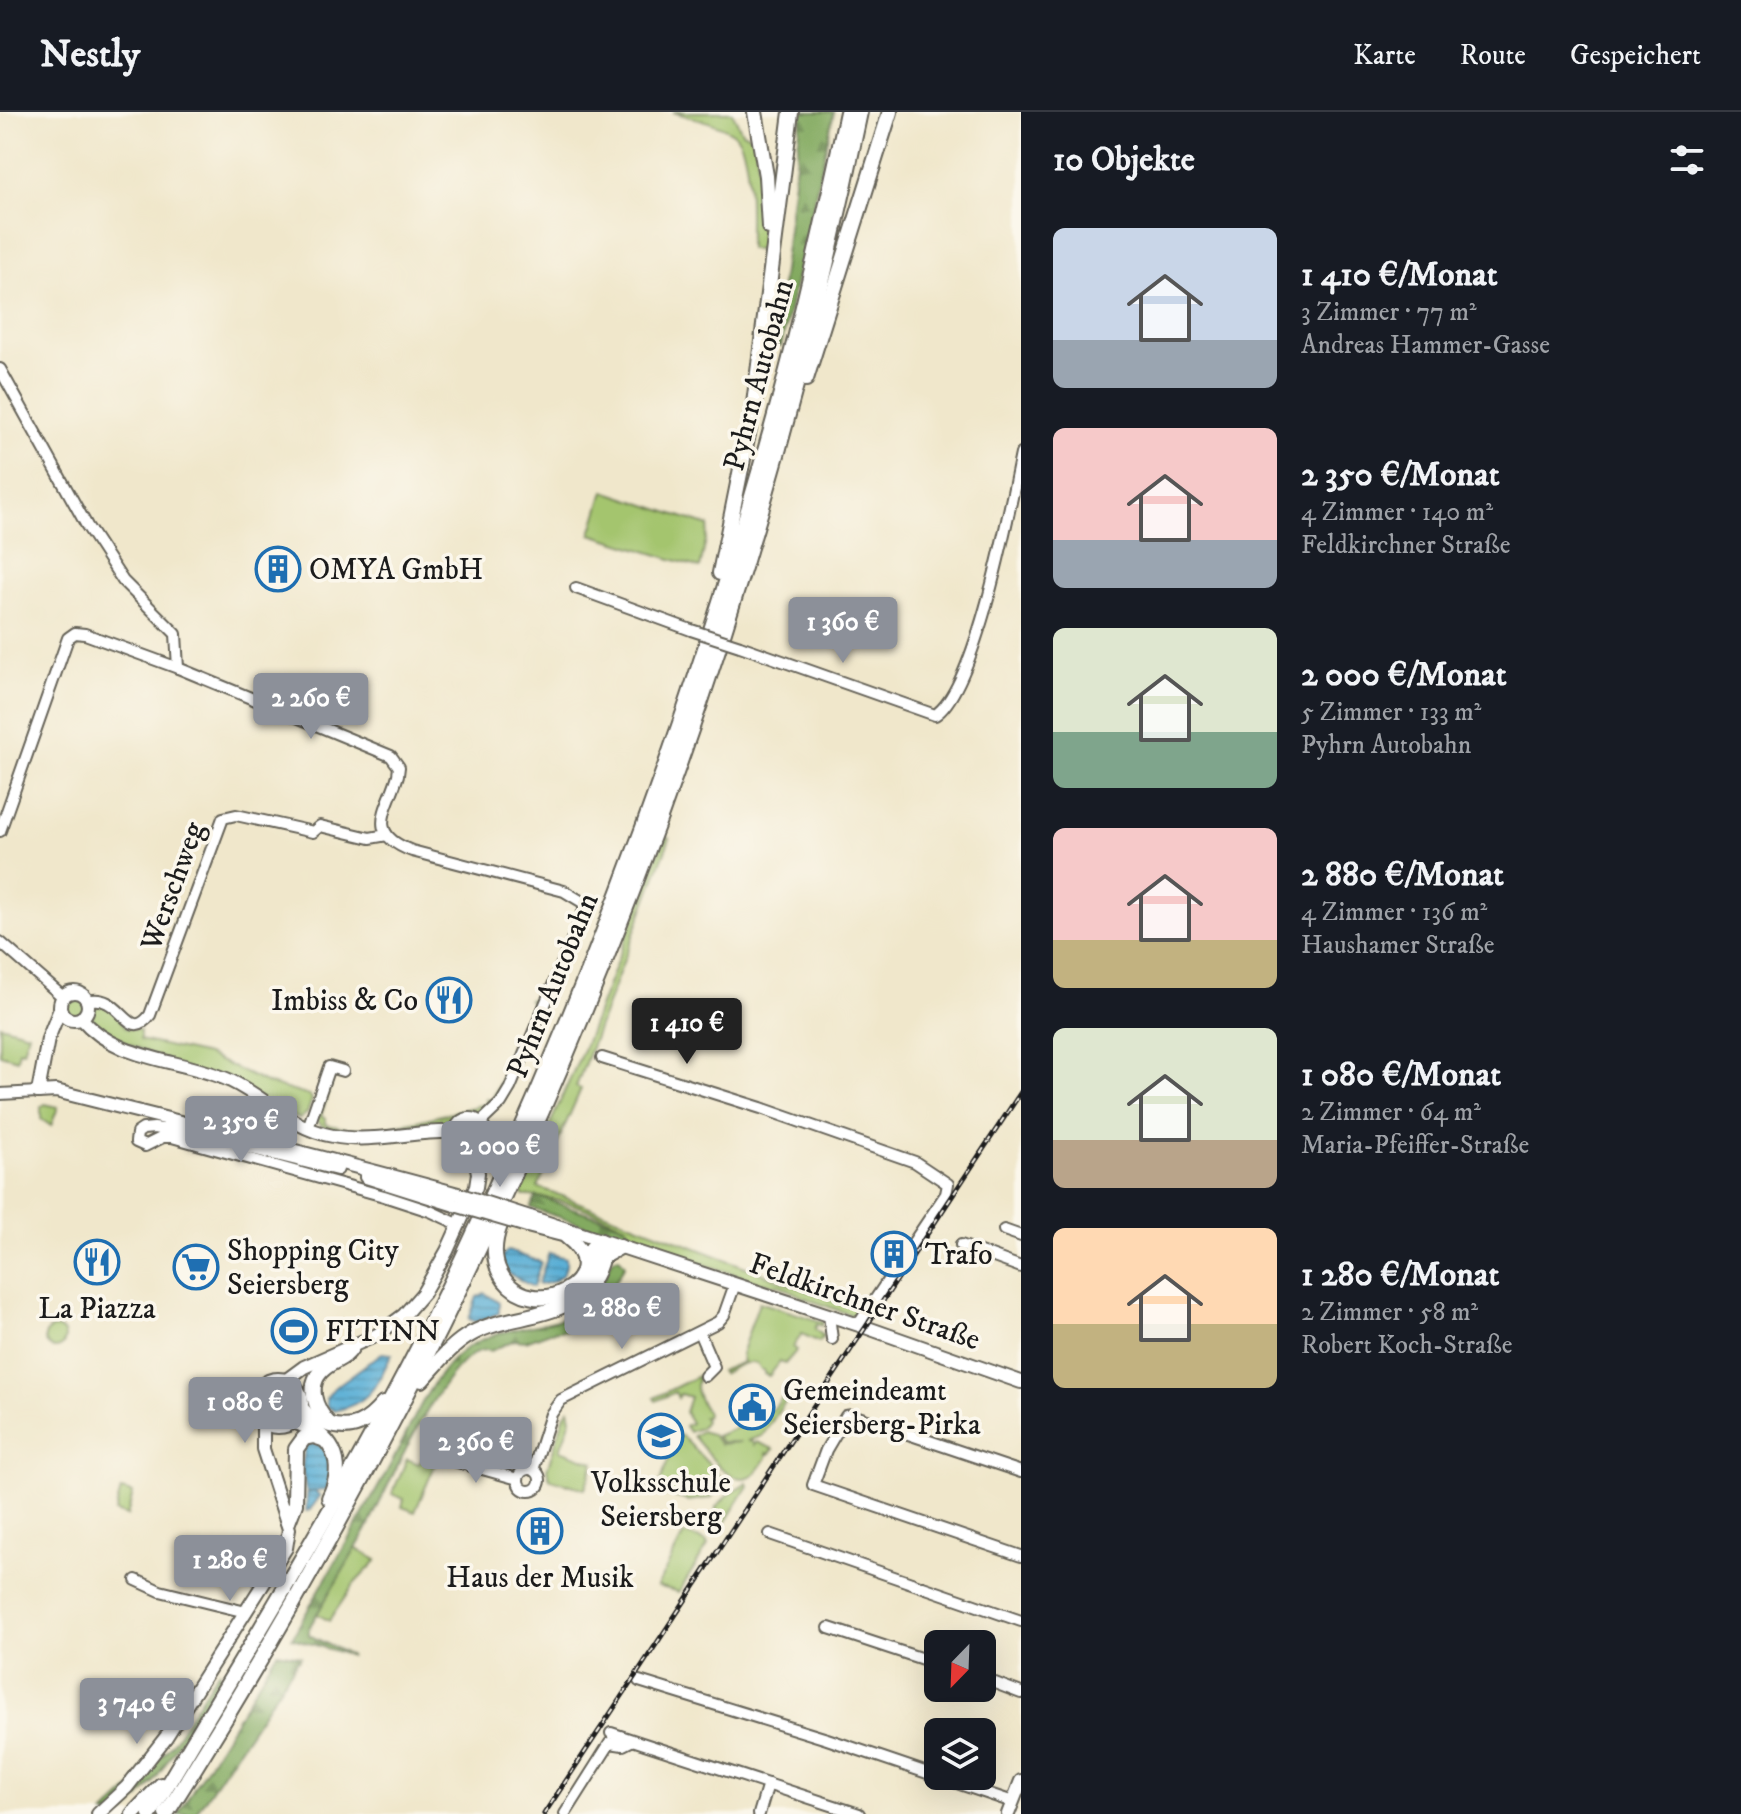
<!DOCTYPE html>
<html lang="de">
<meta charset="utf-8">
<style>
:root{--surface:#171b24;--page:#20242c;--text:#f1f3f6;--muted:#9ea1a6;--line:#363941;--accent:#8c9099}
body{margin:0;font-family:"IM FELL DW Pica",serif;background:var(--page);color:var(--text);height:100vh;display:flex;flex-direction:column;font-size:30px;white-space:nowrap}
*{box-sizing:border-box;margin:0}
p{font-size:26px;color:var(--muted)}
.icon{flex:none;width:44px;height:44px;fill:none;stroke:currentColor;stroke-width:2;stroke-linecap:round;stroke-linejoin:round}
.map{position:relative;flex:1;overflow:hidden}
.side{display:flex;flex-direction:column;background:var(--surface);width:720px}
.side>*{flex:none}
.needle{width:52px;rotate:203deg}
.controls{position:absolute;left:924px;top:1518px;display:grid;gap:16px}
.controls a{display:grid;place-items:center;width:72px;height:72px;border-radius:12px;background:var(--surface);box-shadow:0 8px 32px #0002;font-size:40px}
.price{position:absolute;translate:-50% -68px;padding:0 18px;border-radius:8px;background:var(--accent);color:#fff;font-size:26px;line-height:52px;filter:drop-shadow(0 2px 4px #0008)}
.price::after{content:'';position:absolute;left:50%;top:48px;width:24px;height:18px;margin-left:-12px;background:inherit;clip-path:polygon(0 0,100% 0,50% 100%)}
.price.current{background:#222;color:#fff}
ul{padding:0;list-style:none}
li{display:flex;align-items:center;gap:24px;height:200px;padding:0 32px}
li span{display:grid;place-items:center;flex:none;width:224px;height:160px;border-radius:12px;color:#555}
li>.icon{margin-inline-start:auto}
span .icon{width:96px;height:96px;fill:#fffc;stroke-width:1}
li b{font-size:34px}
h2{display:flex;justify-content:space-between;align-items:center;height:96px;padding:0 32px;font-size:34px}
header{display:flex;align-items:center;gap:48px;box-sizing:border-box;height:112px;padding:0 40px;background:var(--surface);border-bottom:2px solid var(--line)}
header strong{font-size:38px}
nav{display:flex;gap:44px;margin-inline-start:auto;font-size:28px}
main{display:flex;flex:1;min-height:0}
.map>svg:first-child{display:block}
.green{fill:#a4c56e;stroke:#607045;stroke-width:2}
.forest{fill:url(#forest-firs);stroke:#50633e;stroke-width:2}
.water{fill:url(#water-rules);stroke:#3a6578;stroke-width:2}
.lines{fill:none;stroke-linecap:round;stroke-linejoin:round}
.minor-casing{stroke:#666359;stroke-width:14}
.major-casing{stroke:#666359;stroke-width:16}
.highway-casing{stroke:#666359;stroke-width:18}
.minor{stroke:#fff;stroke-width:10}
.major{stroke:#fff;stroke-width:12}
.highway{stroke:#fff;stroke-width:14}
.rail-casing{stroke:#1c1c1c;stroke-width:5}
.rail{stroke:#fbf7ec;stroke-width:2;stroke-dasharray:6;stroke-linecap:butt}
.minor-bridge-casing{stroke:#666359;stroke-width:14;stroke-linecap:butt}
.major-bridge-casing{stroke:#666359;stroke-width:16;stroke-linecap:butt}
.minor-bridge{stroke:#fff;stroke-width:10}
.major-bridge{stroke:#fff;stroke-width:12}
.labels{text-anchor:middle;stroke-width:7;stroke-linejoin:round;paint-order:stroke}
.street-label{font-size:30px;fill:#1c1c1c;stroke:#fbf7ec}
.poi-label{font-size:30px;fill:#1c1c1c;stroke:#fbf7ec;text-anchor:start}
</style>
<header>
<strong>Nestly</strong>
<nav><a>Karte</a><a>Route</a><a>Gespeichert</a></nav>
</header>
<main>
<div class="map">
<svg width="1021" height="1702" viewBox="0 0 1021 1702">
<defs>
<pattern id="forest-firs" width="22" height="20" patternUnits="userSpaceOnUse" patternTransform="scale(2)"><rect width="22" height="20" fill="#83aa61"/><path d="M5 1l3.5 6h-7zM16 11l3.5 6h-7z" fill="#6a8a4f"/></pattern>
<pattern id="water-rules" width="6" height="5" patternUnits="userSpaceOnUse" patternTransform="scale(2)"><rect width="6" height="5" fill="#58aed5"/><path d="M0 2.5h6" fill="none" stroke="#488dac"/></pattern>
</defs>
<rect width="100%" height="100%" fill="#fbf7ec"/>
<filter id="ink" filterUnits="userSpaceOnUse"><feTurbulence type="fractalNoise" baseFrequency=".0125" numOctaves="2"/><feDisplacementMap in="SourceGraphic" scale="16" xChannelSelector="R" yChannelSelector="G"/><feConvolveMatrix kernelMatrix="1 2 1 2 8 2 1 2 1" color-interpolation-filters="sRGB"/></filter>
<filter id="wash" filterUnits="userSpaceOnUse"><feTurbulence type="fractalNoise" baseFrequency=".006" numOctaves="4" result="noise"/><feDisplacementMap in="SourceGraphic" scale="32" xChannelSelector="R" yChannelSelector="G"/><feGaussianBlur stdDeviation="1.8" result="paint"/><feColorMatrix in="noise" values="0 0 0 0 0 0 0 0 0 0 0 0 0 0 0 0 0 1.4 0 .05"/><feComposite in="paint" operator="in"/></filter>
<g filter="url(#wash)">
<rect width="100%" height="100%" fill="#f0e7cb"/>
<g class="green">
<path d="M673 0H732L742 20 755 26 761 82V137H749C748 112 754 35 733 21 716 10 692 6 673 0Z"/>
<path d="M604 379 709 414 700 456 591 422Z"/>
<path d="M665 724 670 726 576 975 581 977 538 1075 844 1193 865 1194 859 1206 810 1188 779 1173 758 1170 630 1128 627 1115C597 1100 557 1083 523 1084L521 1078 582 940Z"/>
<circle cx="74" cy="894" r="11"/>
<path d="M532 886 535 888 536 895C527 919 507 979 489 995 482 1002 475 1000 466 1002 458 1004 453 1011 444 1012 438 1013 432 1011 426 1011 395 1012 345 1035 318 1010V1003L332 961 334 962 321 1004 326 1006V1012C373 1027 439 1002 486 992V987L492 988 533 891 529 888Z"/>
<path d="M101 893 112 897 126 916 140 918V928L207 943 266 971 310 984 312 987 307 1001 300 1007 110 924 92 907 95 896Z"/>
<path d="M0 913 28 921 23 939 19 938 17 947 0 942Z"/>
<path d="M45 992 58 995 51 1014 41 1007V995Z"/>
<circle cx="470" cy="1021" r="10"/>
<path d="M759 1190 823 1210 822 1214 817 1212 815 1217 823 1224 819 1230 802 1222 793 1235 797 1238 785 1252 780 1250 769 1264 764 1262V1258H761L757 1252C744 1248 734 1256 722 1262L720 1259 743 1250 741 1242Z"/>
<circle cx="55" cy="1226" r="10"/>
<path d="M702 1262C689 1274 700 1288 707 1301L706 1305H703L705 1309 700 1316 689 1320 685 1314 691 1311 685 1300 690 1285 680 1282 678 1286 675 1280 656 1289 654 1286Z"/>
<circle cx="277" cy="1291" r="20"/>
<path d="M788 1278 791 1281 762 1324 747 1329 753 1330 754 1333 757 1330 774 1337 769 1342 767 1341V1346C763 1351 759 1359 754 1362 731 1379 706 1338 693 1324L701 1319 711 1322 720 1332 741 1330H721L716 1324 758 1307 775 1295Z"/>
<path d="M569 1297 571 1307 560 1338 594 1350 585 1377 550 1367 547 1357 565 1302Z"/>
<path d="M678 1323 682 1324 722 1366 721 1374 711 1386 688 1389 646 1376 647 1372 658 1375Z"/>
<path d="M407 1347 419 1352 422 1347 435 1353 415 1400 402 1395 404 1387 392 1382Z"/>
<path d="M747 1371 748 1374 717 1423H714L716 1395 727 1384Z"/>
<path d="M121 1378 133 1381 127 1404 115 1400Z"/>
<path d="M684 1422 706 1429 708 1433 679 1480 657 1474Z"/>
<path d="M355 1436 377 1448 354 1472 329 1509 317 1502Z"/>
</g>
<g class="forest">
<path d="M802 0H834L781 235 774 234Z"/>
<path d="M536 1084 620 1112 627 1115 630 1128 531 1096Z"/>
<path d="M619 1145 625 1153 607 1184 591 1205 582 1210 568 1218 550 1220 526 1229 514 1228 491 1239C451 1225 384 1384 368 1415 350 1449 328 1482 309 1516V1523L351 1544 292 1526C325 1467 360 1409 392 1350 411 1314 426 1274 455 1245 493 1208 557 1222 589 1190 599 1180 606 1161 613 1147Z"/>
<path d="M277 1540 301 1544 195 1702H178Z"/>
<path d="M219 1558 221 1564 154 1670 125 1702H104L145 1663 171 1633Z"/>
</g>
<g class="water">
<path d="M508 1139 541 1150 533 1175 506 1160 500 1145Z"/>
<path d="M549 1141 566 1146C568 1165 554 1172 538 1172Z"/>
<path d="M485 1181 499 1191V1201L476 1210 469 1207 477 1185Z"/>
<path d="M382 1241 392 1242C376 1274 371 1290 335 1299L327 1295 326 1286 334 1276Z"/>
<path d="M311 1331 320 1333 332 1350 327 1378 314 1379 320 1384 310 1398 306 1399 307 1381 313 1380 306 1379 302 1356 305 1334Z"/>
</g>
</g>
<g filter="url(#ink)">
<g class="lines">
<g class="minor-casing">
<g id="minor">
<path d="M0 257 87 414 123 469 176 522 178 556"/>
<path d="M576 476 691 518"/>
<path d="M740 534 935 603C976 577 1010 394 1021 342"/>
<path d="M0 719 68 526 75 521 85 522 178 556 391 644 399 655 398 663C388 698 364 721 412 739L564 779 584 791V798L577 816 510 976 501 991 480 1011"/>
<path d="M0 830 63 885"/>
<path d="M87 889C122 879 127 933 150 903L223 706 236 703 313 720 320 714 370 726 387 723"/>
<path d="M602 946 761 996 915 1050 948 1072 946 1082 858 1213"/>
<path d="M0 982 38 980"/>
<path d="M308 1016 329 955 343 959"/>
<path d="M175 1019 154 1016 143 1017 137 1021 136 1030 145 1034 163 1025H172L384 1084 430 1099 460 1113"/>
<path d="M1004 1118 1021 1124"/>
<path d="M961 1133 1021 1155"/>
<path d="M829 1203 832 1227"/>
<path d="M699 1220 714 1255 705 1264"/>
<path d="M443 1346 518 1367"/>
<circle cx="529" cy="1368" r="11"/>
<path d="M533 1358 551 1302 561 1288 718 1210 724 1203 735 1172"/>
<path d="M1021 1360 852 1303 846 1304 826 1338 813 1373 1021 1444"/>
<path d="M770 1422 1021 1509"/>
<path d="M136 1468 160 1479 246 1500"/>
<path d="M829 1516 938 1552"/>
<path d="M982 1566 1021 1581"/>
<path d="M639 1569 827 1627 1013 1690"/>
<path d="M611 1621 859 1702"/>
<path d="M565 1702 610 1631 623 1633 631 1629"/>
<path d="M759 1702 768 1672"/>
</g>
</g>
<g class="major-casing">
<g id="major">
<circle cx="74" cy="894" r="14"/>
<path d="M81 906C119 951 182 946 231 969 268 987 290 1016 333 1024 373 1032 415 1018 456 1020"/>
<path d="M38 980 56 979C191 1013 325 1045 458 1082"/>
<path d="M38 980 48 927 60 897"/>
<circle cx="470" cy="1021" r="14"/>
<path d="M168 1015 337 1057"/>
<path d="M366 1065 455 1093"/>
<path d="M530 1105 865 1215 1021 1270"/>
<path d="M527 1114 574 1126"/>
<circle cx="278" cy="1291" r="24"/>
<path d="M285 1269 304 1255 377 1223 404 1203 423 1181 447 1139 476 1075 478 1061 473 1035"/>
<path d="M98 1702 127 1675 166 1625 286 1436 289 1417 263 1337V1310"/>
<path d="M1008 1702 1021 1669"/>
</g>
</g>
<g class="highway-casing">
<g id="highway">
<path d="M755 0 766 64 769 115"/>
<path d="M806 267 890 0"/>
<path d="M720 461 754 292 791 0"/>
<path d="M500 1113C494 1129 492 1145 500 1161 530 1216 621 1166 567 1125"/>
<path d="M602 1145 620 1135"/>
<path d="M422 1268C437 1252 451 1233 471 1222 514 1198 573 1212 597 1159 601 1149 604 1140 601 1129L592 1136 586 1152"/>
<path d="M301 1296C308 1306 317 1309 328 1312 352 1320 367 1311 383 1292"/>
<path d="M293 1309C331 1322 348 1348 329 1386"/>
<path d="M330 1313C315 1297 304 1271 326 1255 336 1247 345 1247 352 1235"/>
<path d="M288 1410 295 1392 296 1337 304 1326 314 1324 323 1327"/>
<path d="M133 1702 161 1673"/>
<path d="M150 1702C259 1518 373 1337 464 1143 591 874 695 594 774 307 802 206 825 103 847 0"/>
<path d="M166 1702C500 1176 735 611 860 0"/>
</g>
</g>
<use href="#minor" class="minor"/>
<use href="#major" class="major"/>
<use href="#highway" class="highway"/>
<g class="rail-casing">
<path id="rail" d="M544 1702 1021 980"/>
</g>
<use href="#rail" class="rail"/>
<g class="minor-bridge-casing">
<path id="minor-bridge" d="M691 518 740 534"/>
</g>
<g class="major-bridge-casing">
<g id="major-bridge">
<path d="M458 1082 530 1105"/>
<path d="M455 1093 527 1114"/>
</g>
</g>
<use href="#minor-bridge" class="minor-bridge"/>
<use href="#major-bridge" class="major-bridge"/>
</g>
</g>
<defs>
<g id="building-ring" transform="scale(2.3)"><circle r="9.5" fill="#fbf7ec" stroke="#1f6fb2" stroke-width="1.5"/><path d="M-4-6H4V6H1V3H-1V6H-4ZM-2.5-4.3h1.7v1.8h-1.7ZM.8-4.3h1.7v1.8H.8ZM-2.5-1h1.7V.8h-1.7ZM.8-1h1.7V.8H.8Z" fill="#1f6fb2"/></g>
<g id="restaurant-ring" transform="scale(2.3)"><circle r="9.5" fill="#fbf7ec" stroke="#1f6fb2" stroke-width="1.5"/><path d="M-5-6h1v4h1v-4h1v4h1v-4h1v5L-1.5 .5V6h-2V.5L-5-1ZM5-6V6H3V1.5H1.5Q1.5-4 5-6Z" fill="#1f6fb2"/></g>
<g id="supermarket-ring" transform="scale(2.3)"><circle r="9.5" fill="#fbf7ec" stroke="#1f6fb2" stroke-width="1.5"/><path d="M-6-5.5h2.5l.6 2H6L4.5 2H-2.5L-4.4-4H-6ZM-1.5 3.2a1.3 1.3 0 1 0 .1 0ZM3 3.2a1.3 1.3 0 1 0 .1 0Z" fill="#1f6fb2"/></g>
<g id="stadium-ring" transform="scale(2.3)"><circle r="9.5" fill="#fbf7ec" stroke="#1f6fb2" stroke-width="1.5"/><path d="M0-5a6.5 5 0 1 0 0 10a6.5 5 0 1 0 0-10ZM-3.5-1.8h7v3.6h-7Z" fill="#1f6fb2"/></g>
<g id="civic-ring" transform="scale(2.3)"><circle r="9.5" fill="#fbf7ec" stroke="#1f6fb2" stroke-width="1.5"/><path d="M-.6-6.5H3V-4.5H.6V-3L4-1V1h2V6H-6V1h2V-1L-.6-3ZM-1.2 2.5V6h2.4V2.5Z" fill="#1f6fb2"/></g>
<g id="school-ring" transform="scale(2.3)"><circle r="9.5" fill="#fbf7ec" stroke="#1f6fb2" stroke-width="1.5"/><path d="M0-5L7-2L0 1L-7-2ZM-4 1L0 2.5L4 1V4Q0 6-4 4Z" fill="#1f6fb2"/></g>
</defs>
<g fill-rule="evenodd">
<use href="#building-ring" x="278" y="457"/>
<use href="#restaurant-ring" x="449" y="888"/>
<use href="#building-ring" x="894" y="1142"/>
<use href="#restaurant-ring" x="97" y="1150"/>
<use href="#supermarket-ring" x="196" y="1155"/>
<use href="#stadium-ring" x="294" y="1219"/>
<use href="#civic-ring" x="752" y="1295"/>
<use href="#school-ring" x="661" y="1324"/>
<use href="#building-ring" x="540" y="1419"/>
</g>
<g class="labels">
<g class="street-label">
<text transform="translate(758 263) rotate(-75)" y="10">Pyhrn Autobahn</text>
<text transform="translate(172 774) rotate(-70)" y="10">Werschweg</text>
<text transform="translate(552 873) rotate(-68)" y="10">Pyhrn Autobahn</text>
<text transform="translate(865 1189) rotate(19)" y="10">Feldkirchner Straße</text>
</g>
<g class="poi-label">
<text x="309" y="467">OMYA GmbH</text>
<text x="418" y="898" text-anchor="end">Imbiss &amp; Co</text>
<text x="227" y="1148">Shopping City<tspan x="227" dy="34">Seiersberg</tspan></text>
<text x="925" y="1152">Trafo</text>
<text x="97" y="1206" text-anchor="middle">La Piazza</text>
<text x="325" y="1229">FITINN</text>
<text x="783" y="1288">Gemeindeamt<tspan x="783" dy="34">Seiersberg-Pirka</tspan></text>
<text x="661" y="1380" text-anchor="middle">Volksschule<tspan x="661" dy="34">Seiersberg</tspan></text>
<text x="540" y="1475" text-anchor="middle">Haus der Musik</text>
</g>
</g>
</svg>
<div class="controls">
<a><svg class="needle" viewBox="-14 -14 28 28"><path d="M0-13l5 13h-10z" fill="#e53935"/><path d="M0 13l5-13h-10z" fill="#9ea1a6"/></svg></a>
<a><svg class="icon" aria-label="layers" viewBox="0 0 24 24"><path d="M12 4l9 5-9 5-9-5zM3 14l9 5 9-5"/></svg></a>
</div>
<b class="price" style="left:843px;top:553px">1 360 €</b>
<b class="price" style="left:311px;top:629px">2 260 €</b>
<b class="price current" style="left:687px;top:954px">1 410 €</b>
<b class="price" style="left:241px;top:1052px">2 350 €</b>
<b class="price" style="left:500px;top:1077px">2 000 €</b>
<b class="price" style="left:622px;top:1239px">2 880 €</b>
<b class="price" style="left:245px;top:1333px">1 080 €</b>
<b class="price" style="left:476px;top:1373px">2 360 €</b>
<b class="price" style="left:230px;top:1491px">1 280 €</b>
<b class="price" style="left:137px;top:1634px">3 740 €</b>
</div>
<section class="side">
<h2>10 Objekte<svg class="icon" aria-label="filters" viewBox="0 0 24 24"><path d="M4 7h16M4 17h16"/><circle cx="9" cy="7" r="2"/><circle cx="15" cy="17" r="2"/></svg></h2>
<ul>
<li><span style="background:linear-gradient(#c9d6e8 70%,#9aa5b1 0)"><svg class="icon" aria-label="home" viewBox="0 0 24 24"><path d="M3 11l9-7 9 7M6 9v11h12V9"/></svg></span><div><b>1 410 €/Monat</b><p>3 Zimmer · 77 m²</p><p>Andreas Hammer-Gasse</p></div></li>
<li><span style="background:linear-gradient(#f6c9c9 70%,#9aa5b1 0)"><svg class="icon" aria-label="home" viewBox="0 0 24 24"><path d="M3 11l9-7 9 7M6 9v11h12V9"/></svg></span><div><b>2 350 €/Monat</b><p>4 Zimmer · 140 m²</p><p>Feldkirchner Straße</p></div></li>
<li><span style="background:linear-gradient(#dfe7d0 65%,#7fa58c 0)"><svg class="icon" aria-label="home" viewBox="0 0 24 24"><path d="M3 11l9-7 9 7M6 9v11h12V9"/></svg></span><div><b>2 000 €/Monat</b><p>5 Zimmer · 133 m²</p><p>Pyhrn Autobahn</p></div></li>
<li><span style="background:linear-gradient(#f6c9c9 70%,#c2b280 0)"><svg class="icon" aria-label="home" viewBox="0 0 24 24"><path d="M3 11l9-7 9 7M6 9v11h12V9"/></svg></span><div><b>2 880 €/Monat</b><p>4 Zimmer · 136 m²</p><p>Haushamer Straße</p></div></li>
<li><span style="background:linear-gradient(#dfe7d0 70%,#b9a48a 0)"><svg class="icon" aria-label="home" viewBox="0 0 24 24"><path d="M3 11l9-7 9 7M6 9v11h12V9"/></svg></span><div><b>1 080 €/Monat</b><p>2 Zimmer · 64 m²</p><p>Maria-Pfeiffer-Straße</p></div></li>
<li><span style="background:linear-gradient(#ffd9b3 60%,#c2b280 0)"><svg class="icon" aria-label="home" viewBox="0 0 24 24"><path d="M3 11l9-7 9 7M6 9v11h12V9"/></svg></span><div><b>1 280 €/Monat</b><p>2 Zimmer · 58 m²</p><p>Robert Koch-Straße</p></div></li>
</ul>
</section>
</main>
